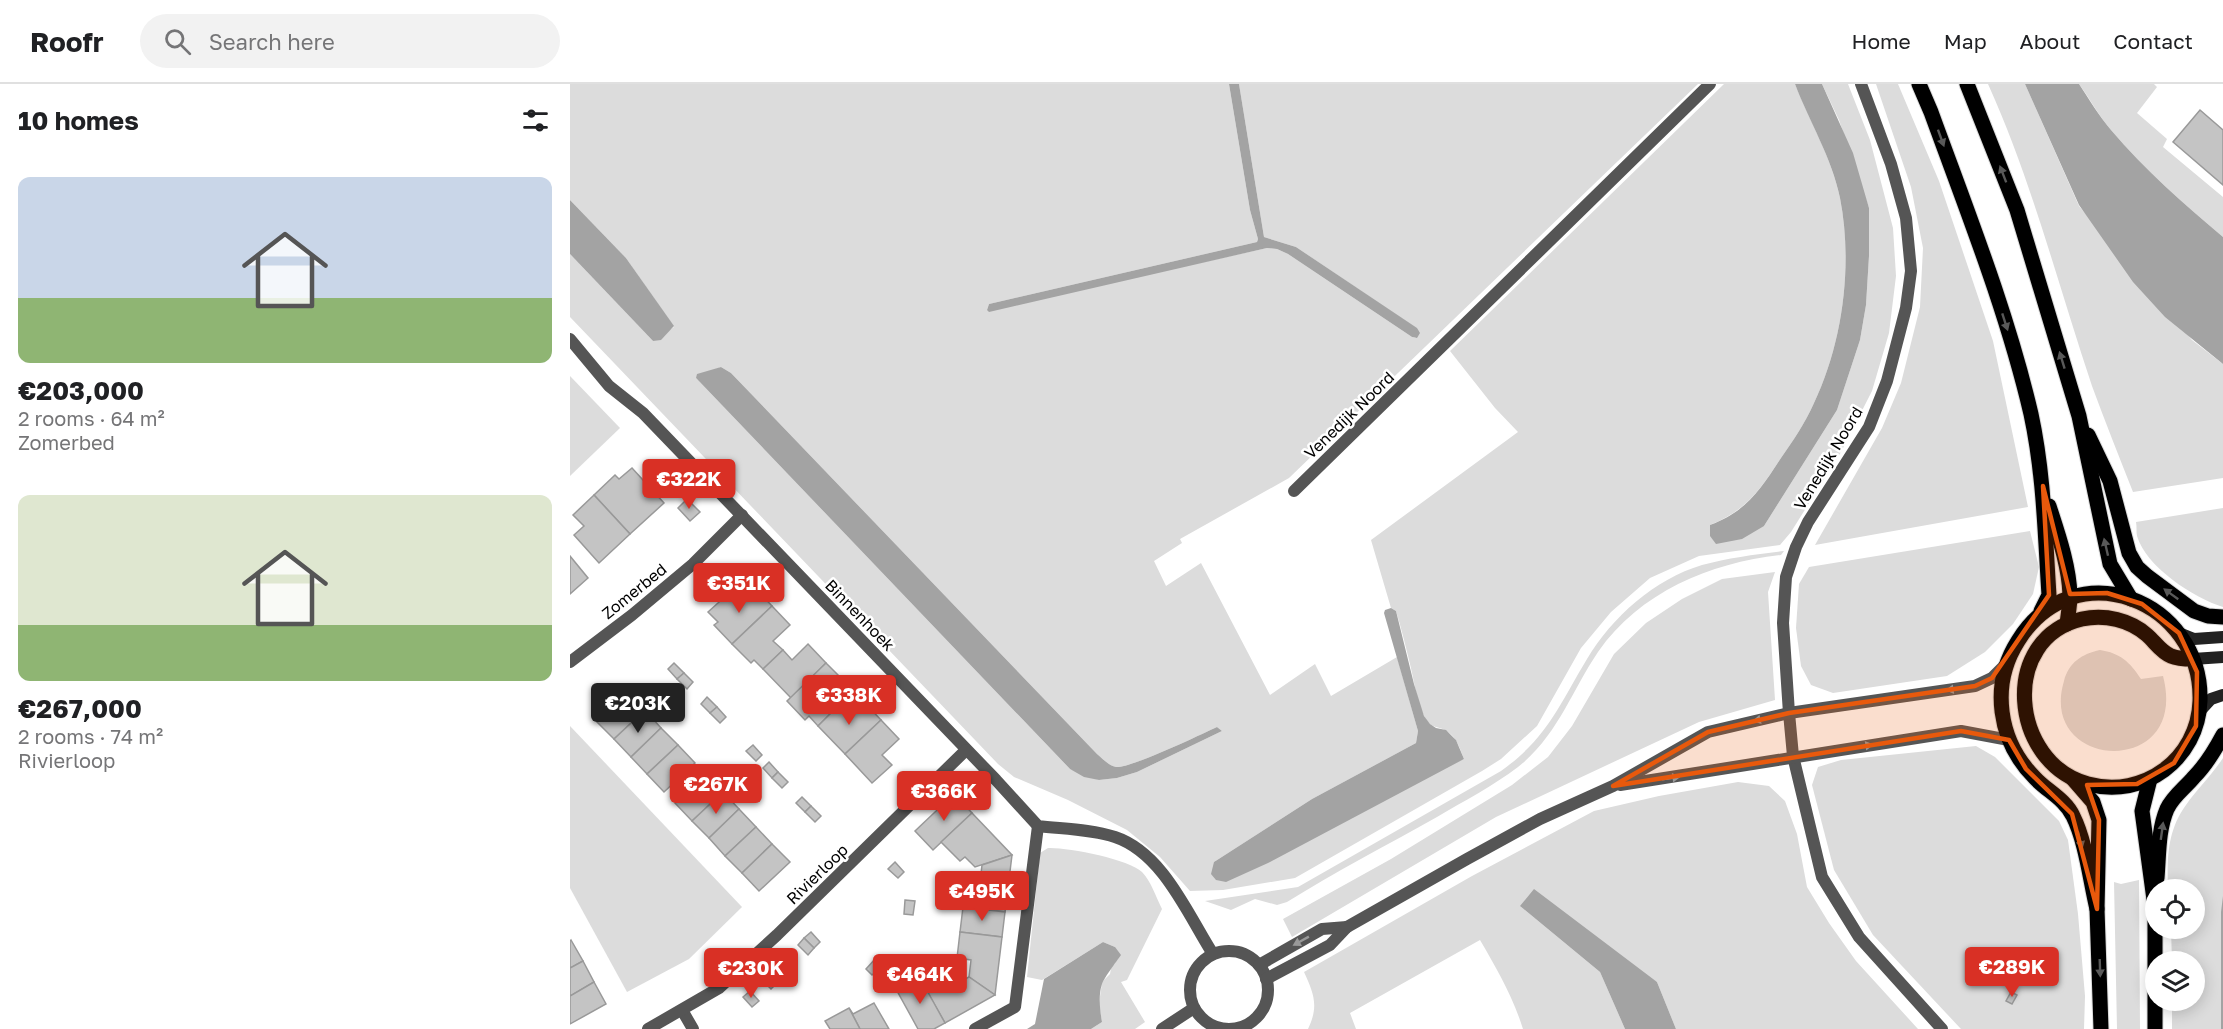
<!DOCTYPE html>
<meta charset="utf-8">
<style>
:root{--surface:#fff;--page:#f2f2f2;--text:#202124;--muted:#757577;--line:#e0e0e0;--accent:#d93025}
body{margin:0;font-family:"Golos Text",sans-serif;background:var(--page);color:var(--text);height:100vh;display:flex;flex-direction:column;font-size:22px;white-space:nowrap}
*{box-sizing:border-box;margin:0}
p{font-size:20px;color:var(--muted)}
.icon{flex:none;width:33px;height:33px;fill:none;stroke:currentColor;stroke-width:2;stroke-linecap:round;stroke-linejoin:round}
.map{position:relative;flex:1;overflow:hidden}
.details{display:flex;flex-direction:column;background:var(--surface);width:570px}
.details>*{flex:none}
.controls{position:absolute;left:1575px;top:795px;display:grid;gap:12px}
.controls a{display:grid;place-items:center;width:60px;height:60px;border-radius:50%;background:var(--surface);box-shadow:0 3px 15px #0003;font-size:30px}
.price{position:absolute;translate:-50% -51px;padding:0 14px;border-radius:6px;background:var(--accent);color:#fff;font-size:20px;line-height:39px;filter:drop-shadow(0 2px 3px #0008)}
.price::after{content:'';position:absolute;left:50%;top:36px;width:18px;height:14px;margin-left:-9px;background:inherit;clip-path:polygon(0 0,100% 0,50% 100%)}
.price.on{background:#222;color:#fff}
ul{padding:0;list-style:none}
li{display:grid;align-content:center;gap:12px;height:318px;padding:0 18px}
li span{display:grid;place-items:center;height:186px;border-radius:12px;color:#555}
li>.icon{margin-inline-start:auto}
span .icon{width:108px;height:108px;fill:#fffc;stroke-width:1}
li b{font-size:26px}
h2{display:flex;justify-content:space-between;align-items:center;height:72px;padding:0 18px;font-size:26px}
header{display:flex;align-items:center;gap:36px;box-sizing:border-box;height:84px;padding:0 30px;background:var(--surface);border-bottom:2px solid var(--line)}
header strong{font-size:28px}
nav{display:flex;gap:33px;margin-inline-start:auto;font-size:21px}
.search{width:420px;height:54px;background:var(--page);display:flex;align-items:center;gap:15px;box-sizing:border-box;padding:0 21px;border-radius:33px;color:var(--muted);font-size:22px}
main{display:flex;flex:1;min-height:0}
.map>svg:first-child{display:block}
.green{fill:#dcdcdc;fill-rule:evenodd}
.water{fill:#a3a3a3}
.building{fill:#c4c4c4;stroke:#999;stroke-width:1.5}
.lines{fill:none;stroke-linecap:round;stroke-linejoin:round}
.primary-casing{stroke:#dbdbdb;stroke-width:17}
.service{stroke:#555;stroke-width:12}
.minor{stroke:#555;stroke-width:12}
.secondary{stroke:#222;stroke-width:12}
.primary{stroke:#000;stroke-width:15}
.oneway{fill:#595959}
.oneway2{fill:#999}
.marked{fill:#e8590c;fill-opacity:0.2;stroke:#e8590c;stroke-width:4.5;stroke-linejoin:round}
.labels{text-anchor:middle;stroke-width:5;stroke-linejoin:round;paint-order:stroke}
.street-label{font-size:16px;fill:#000;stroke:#fff}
</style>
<header>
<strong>Roofr</strong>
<div class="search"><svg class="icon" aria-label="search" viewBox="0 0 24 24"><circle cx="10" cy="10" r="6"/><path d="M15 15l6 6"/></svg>Search here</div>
<nav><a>Home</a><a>Map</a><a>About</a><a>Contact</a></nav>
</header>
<main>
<section class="details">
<h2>10 homes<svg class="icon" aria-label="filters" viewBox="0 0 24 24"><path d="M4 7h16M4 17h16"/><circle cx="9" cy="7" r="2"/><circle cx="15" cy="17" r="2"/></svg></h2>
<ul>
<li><span style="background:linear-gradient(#c9d6e8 65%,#8fb573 0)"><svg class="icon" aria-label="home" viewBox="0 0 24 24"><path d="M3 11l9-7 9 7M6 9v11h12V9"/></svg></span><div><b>€203,000</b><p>2 rooms · 64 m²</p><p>Zomerbed</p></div></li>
<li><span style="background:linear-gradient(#dfe7d0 70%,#8fb573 0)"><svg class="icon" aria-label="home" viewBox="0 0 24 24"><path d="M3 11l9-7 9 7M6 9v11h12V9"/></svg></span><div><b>€267,000</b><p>2 rooms · 74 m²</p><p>Rivierloop</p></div></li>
</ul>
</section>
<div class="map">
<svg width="1653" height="945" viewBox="0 0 1653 945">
<rect width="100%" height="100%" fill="#fff"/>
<g class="green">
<path d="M0 0H659L680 126 688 155 687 158 419 220 417 226 697 164 707 165 718 170 842 253 846 254V244L726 163 694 153 669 0H1128L719 394 610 455 612 459 584 477 596 502 631 479 700 611 745 580 761 612 827 573 848 647 846 659 742 715 644 778 894 675C890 665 887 654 878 648 870 642 861 645 855 634 846 616 844 595 839 576 835 560 831 543 826 527L821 524 801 456 948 348 925 324 880 267 1154 0H1225C1240 37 1262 75 1270 114 1283 180 1273 258 1244 319 1235 339 1223 357 1211 374 1190 406 1177 426 1140 441L1194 442 1267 326 1290 256 1296 221 1299 172V124L1269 36 1252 0H1278L1300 56 1323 144 1326 192 1319 249 1302 307 1271 368 1221 448 1210 461 1129 472 1080 494 1041 528 1011 564 967 642 931 675 912 687 725 794 653 806 620 807 590 773 557 746 498 716 444 693 428 680 0 233V170L83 257 104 243 56 174 0 116ZM151 283 161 289 527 670C532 674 539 682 546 683 559 685 632 650 647 643L652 647 567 688 547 694 529 696 500 685 126 294Z"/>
<path d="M1306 0H1328L1369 97 1423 257 1458 423 1245 461 1312 344 1331 299 1350 223 1353 164 1341 103Z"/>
<path d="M1418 0H1455L1509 122 1622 256 1653 280V394L1563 408C1549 373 1535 337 1522 302 1488 201 1462 97 1418 0Z"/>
<path d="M1509 0H1584L1587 3 1567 29 1597 55 1593 63 1653 113V153C1614 120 1575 86 1541 46 1529 32 1520 15 1509 0Z"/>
<path d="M0 292 50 344 0 392Z"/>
<path d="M1653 424V523C1624 514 1576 483 1567 452 1566 448 1567 443 1566 438Z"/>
<path d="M1460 447 1469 483 1463 510 1443 540 1415 568 1377 592 1263 609 1241 601 1231 582 1226 544 1229 500 1239 483Z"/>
<path d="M1214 467 1211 471C1140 479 1070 508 1028 568 1001 608 988 651 948 683 923 702 894 717 867 733 817 761 765 788 717 818L707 821 685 815 661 826 635 817 728 803 931 687C978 653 988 623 1017 575 1042 533 1085 495 1132 481 1158 474 1187 470 1214 467Z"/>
<path d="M1205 488 1198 508 1205 616 1129 638 926 733 722 853 713 835 821 775 942 701 978 673 1002 642 1044 570 1076 539 1112 515 1152 495Z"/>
<path d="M1530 566C1550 569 1560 578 1571 595L1593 592C1620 695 1467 687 1494 597 1499 578 1512 570 1530 566Z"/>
<path d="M0 642 172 823 119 875 57 908 0 804Z"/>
<path d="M1406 662 1425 673 1489 737 1498 756 1508 830 1515 912 1514 945H1391L1303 851 1264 786 1242 701 1248 683 1271 676Z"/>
<path d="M1653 674V945H1602V917L1624 916V878L1602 877 1601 845 1624 844V806H1598C1597 775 1597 747 1616 721 1627 705 1642 691 1653 674Z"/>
<path d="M1168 698 1199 702 1215 717 1227 750 1237 803 1259 839 1286 877 1348 945H1106L1087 898 950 822 1030 888 1055 945H953C943 913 927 885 910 856L780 929 786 945H738C749 922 744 910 734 888L902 792 1024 727 1089 712Z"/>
<path d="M478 764C496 763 559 775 572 788 581 797 586 813 592 825L557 896 551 898 575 938 565 945H521L532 938 529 920 532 898 540 890 545 863 533 858 472 896 457 893 470 769Z"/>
<path d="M1569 796 1570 945H1547L1544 798 1551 800Z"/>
</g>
<g class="water">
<path d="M659 0H669L694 153 726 163 847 244 850 249 847 254 842 253 718 170 707 165 697 164 419 228 417 226 419 220 687 158 688 155 680 126Z"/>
<path d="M1225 0H1252L1283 69 1299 124V172L1296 221 1290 256 1267 326 1194 442 1172 455 1146 460 1140 452V441C1177 427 1190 406 1211 374 1223 357 1235 339 1244 319 1273 258 1283 180 1270 114 1262 74 1239 37 1225 0Z"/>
<path d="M1455 0H1509C1519 15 1529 32 1541 46 1575 86 1614 120 1653 153V280L1595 233 1563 198 1509 121Z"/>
<path d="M0 116 56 174 104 242 91 256 83 257 0 170Z"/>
<path d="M151 283 161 289 527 670C532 674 539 682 546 683 559 685 632 650 647 643L652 647 567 688 547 694 529 696 514 693 500 685 126 294 127 290Z"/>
<path d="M821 524 826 527 844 600 854 632 860 640 866 644 876 646 886 656 894 675 698 779 656 798 646 796 641 790 644 778 742 715 846 659 848 647 814 529 815 526Z"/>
<path d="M964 805 1087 898 1106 945H1055L1030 888 950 822Z"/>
<path d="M1653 812V945H1651V828Z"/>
<path d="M533 858 545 863 551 871C546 878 534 894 532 900 528 912 530 926 532 938L521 945H457L465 940 474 895Z"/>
</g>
<g class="building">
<path d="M1630 26 1653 46V101L1603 58Z"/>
<path d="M62 384 94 419 60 450 24 411 45 391 49 395Z"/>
<path d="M24 411 60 450 29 479 4 451 14 442 3 431Z"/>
<path d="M117 415 130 428 120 437 108 424Z"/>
<path d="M0 472 18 494 0 510Z"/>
<path d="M184 503 202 522 162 560 144 541 148 538 138 528 158 510 167 519Z"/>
<path d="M202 522 220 541 203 557 213 566 193 585 184 576 181 579 162 560Z"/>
<path d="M238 560 256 579 221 614 193 585 213 566 222 576Z"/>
<path d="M104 579 114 589 107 595 98 585Z"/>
<path d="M256 579 275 598 258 614 267 623 248 642 239 632 235 636 217 617Z"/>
<path d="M114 589 123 598 117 605 107 595Z"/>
<path d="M57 608 75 626 44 655 27 638Z"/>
<path d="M137 613 147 623 140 629 131 620Z"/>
<path d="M293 617 311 636 275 670 248 642 267 623 276 633Z"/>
<path d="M147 623 156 633 150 639 140 629Z"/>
<path d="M75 626 91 644 61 673 44 655Z"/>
<path d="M311 636 329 655 312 671 322 681 302 699 275 670Z"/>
<path d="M91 644 108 661 77 690 61 673Z"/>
<path d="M108 661 125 679 94 708 77 690Z"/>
<path d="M183 661 192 671 186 677 176 667Z"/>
<path d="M199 678 208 688 202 694 193 684Z"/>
<path d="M208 688 218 698 212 704 202 694Z"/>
<path d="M136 690 153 708 122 737 105 719Z"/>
<path d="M153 708 169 725 139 754 122 737Z"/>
<path d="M384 710 402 729 363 766 345 747Z"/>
<path d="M232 713 241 722 235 728 226 719Z"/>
<path d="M241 722 251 732 245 738 235 728Z"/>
<path d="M169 725 186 743 155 772 139 754Z"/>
<path d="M402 729 442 771 405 783 395 773 390 777 371 758Z"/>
<path d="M186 743 202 760 172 789 155 772Z"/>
<path d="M202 760 220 778 189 807 172 789Z"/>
<path d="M442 771 435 828 388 822 390 796 410 799 412 781Z"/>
<path d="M325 778 334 788 328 794 318 785Z"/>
<path d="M335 816 345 817 343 831 334 830Z"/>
<path d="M393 823 435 828 432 853 390 848Z"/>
<path d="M241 848 250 858 244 864 234 854Z"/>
<path d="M390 848 432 853 425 911 399 893 401 876 387 874Z"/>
<path d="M234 854 244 864 238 871 228 861Z"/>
<path d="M1 856 13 877 0 884V857Z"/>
<path d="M305 875 312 882 302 891 296 885Z"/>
<path d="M13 877 24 898 0 912V884Z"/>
<path d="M205 883 214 893 207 899 198 889Z"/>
<path d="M198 889 207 899 201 905 191 895Z"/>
<path d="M377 889 384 901 399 893 425 911 375 939 354 902Z"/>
<path d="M349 892 375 939 364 945H348L326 905Z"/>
<path d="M24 898 36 920 0 940V912Z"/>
<path d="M180 907 189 917 182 923 173 913Z"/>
<path d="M1441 908 1447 911 1442 920 1436 917Z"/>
<path d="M304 919 319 945H290L279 924 283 930Z"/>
<path d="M279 924 290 945H260L255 937Z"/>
</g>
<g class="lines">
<g class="primary-casing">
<g id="primary">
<path d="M1349 0 1361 28C1397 127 1437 227 1461 330 1474 390 1475 451 1479 511L1471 527"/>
<path d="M1397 0 1447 126 1509 332 1540 480 1561 515"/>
<path d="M1518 351 1540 397 1559 469 1567 483 1577 492 1624 527 1638 532 1653 533"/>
<path d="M1479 422C1488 450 1499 481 1500 511 1500 521 1498 531 1497 540"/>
<path d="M1503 695 1523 718 1529 736 1527 825 1531 945"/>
<path d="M1580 695 1572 727 1585 823V945"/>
<path d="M1587 794C1589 771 1588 746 1597 725 1603 712 1615 704 1624 693 1636 681 1645 666 1653 651"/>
<path d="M1527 825C1520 796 1516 758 1503 732 1495 715 1477 707 1465 694 1428 657 1420 601 1448 557 1505 465 1633 517 1630 617 1628 675 1574 715 1518 700 1440 679 1429 554 1512 535 1535 530 1560 536 1577 551 1585 558 1591 568 1601 572 1608 575 1615 575 1623 575"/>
</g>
</g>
<g class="service">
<path d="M112 926 123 945"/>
<path d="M405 945 445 923 468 742"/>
</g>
<g class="minor">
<path d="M1291 0 1321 80 1336 134 1341 187 1336 224 1317 297 1299 343 1238 438 1226 463 1216 493 1213 539 1219 629 1223 672 1252 793 1289 853 1372 945"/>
<path d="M0 255 39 302 73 329 426 696 468 742C493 745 520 745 545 753 593 769 618 831 643 870"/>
<path d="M724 407 1140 0"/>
<path d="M0 578 62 531 123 480 172 431"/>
<path d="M1050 701 1391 647 1439 656"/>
<circle cx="659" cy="906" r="39"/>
<path d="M689 881 752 845 777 843"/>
<path d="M696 895 760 861 777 843 897 775 970 735 1043 702 1138 648 1219 629 1405 602 1422 594 1436 580"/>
<path d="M78 945 149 904 207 851 396 666"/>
<path d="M592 945 624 924"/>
</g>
<g class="secondary">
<path d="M1609 549 1624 555 1653 553"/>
<path d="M1623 575 1653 573"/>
<path d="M1629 628 1641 615 1653 611"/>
</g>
<use href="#primary" class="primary"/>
</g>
<defs><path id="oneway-solid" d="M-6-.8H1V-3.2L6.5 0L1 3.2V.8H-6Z" transform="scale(1.5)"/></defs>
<g class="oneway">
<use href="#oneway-solid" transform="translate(1371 54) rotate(70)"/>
<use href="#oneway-solid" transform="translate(1433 90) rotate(-111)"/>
<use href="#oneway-solid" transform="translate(1435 238) rotate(72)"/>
<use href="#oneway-solid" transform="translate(1492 276) rotate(-107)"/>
<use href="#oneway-solid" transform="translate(1536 463) rotate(-103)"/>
<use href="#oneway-solid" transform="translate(1601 510) rotate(-144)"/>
<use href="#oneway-solid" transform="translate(1592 747) rotate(-82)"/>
<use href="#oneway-solid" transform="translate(1510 756) rotate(76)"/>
<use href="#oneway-solid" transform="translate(1530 884) rotate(88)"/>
</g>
<g class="oneway2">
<use href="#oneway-solid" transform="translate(1385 605) rotate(172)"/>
<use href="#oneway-solid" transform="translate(1192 635) rotate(167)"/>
<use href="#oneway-solid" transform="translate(1294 662) rotate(-9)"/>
<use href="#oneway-solid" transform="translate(1101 694) rotate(-8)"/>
<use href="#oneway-solid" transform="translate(731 857) rotate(151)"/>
</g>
<path class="marked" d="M1473 402 1500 510 1537 509 1572 520 1609 549 1627 588 1626 642 1604 679 1567 700 1517 701 1529 736 1527 825 1502 730 1456 685 1439 656 1391 647 1043 702 1138 648 1219 629 1405 602 1422 594 1479 511Z"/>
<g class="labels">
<g class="street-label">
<text transform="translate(779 331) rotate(-44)" y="6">Venedijk Noord</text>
<text transform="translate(1258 374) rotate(-59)" y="6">Venedijk Noord</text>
<text transform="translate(64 507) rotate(-39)" y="6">Zomerbed</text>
<text transform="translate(290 531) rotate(46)" y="6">Binnenhoek</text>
<text transform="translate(247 790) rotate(-44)" y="6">Rivierloop</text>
</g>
</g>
</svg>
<div class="controls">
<a><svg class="icon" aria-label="locate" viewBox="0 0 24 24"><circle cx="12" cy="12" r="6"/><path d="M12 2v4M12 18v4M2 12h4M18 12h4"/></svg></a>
<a><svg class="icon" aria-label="layers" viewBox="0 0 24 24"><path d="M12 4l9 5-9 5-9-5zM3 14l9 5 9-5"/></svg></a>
</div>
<b class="price" style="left:119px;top:426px">€322K</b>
<b class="price" style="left:169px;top:530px">€351K</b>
<b class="price" style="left:279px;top:642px">€338K</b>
<b class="price on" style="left:68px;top:650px">€203K</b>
<b class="price" style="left:146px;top:731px">€267K</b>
<b class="price" style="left:374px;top:738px">€366K</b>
<b class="price" style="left:412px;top:838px">€495K</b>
<b class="price" style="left:1442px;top:914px">€289K</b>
<b class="price" style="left:181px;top:915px">€230K</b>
<b class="price" style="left:350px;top:921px">€464K</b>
</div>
</main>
